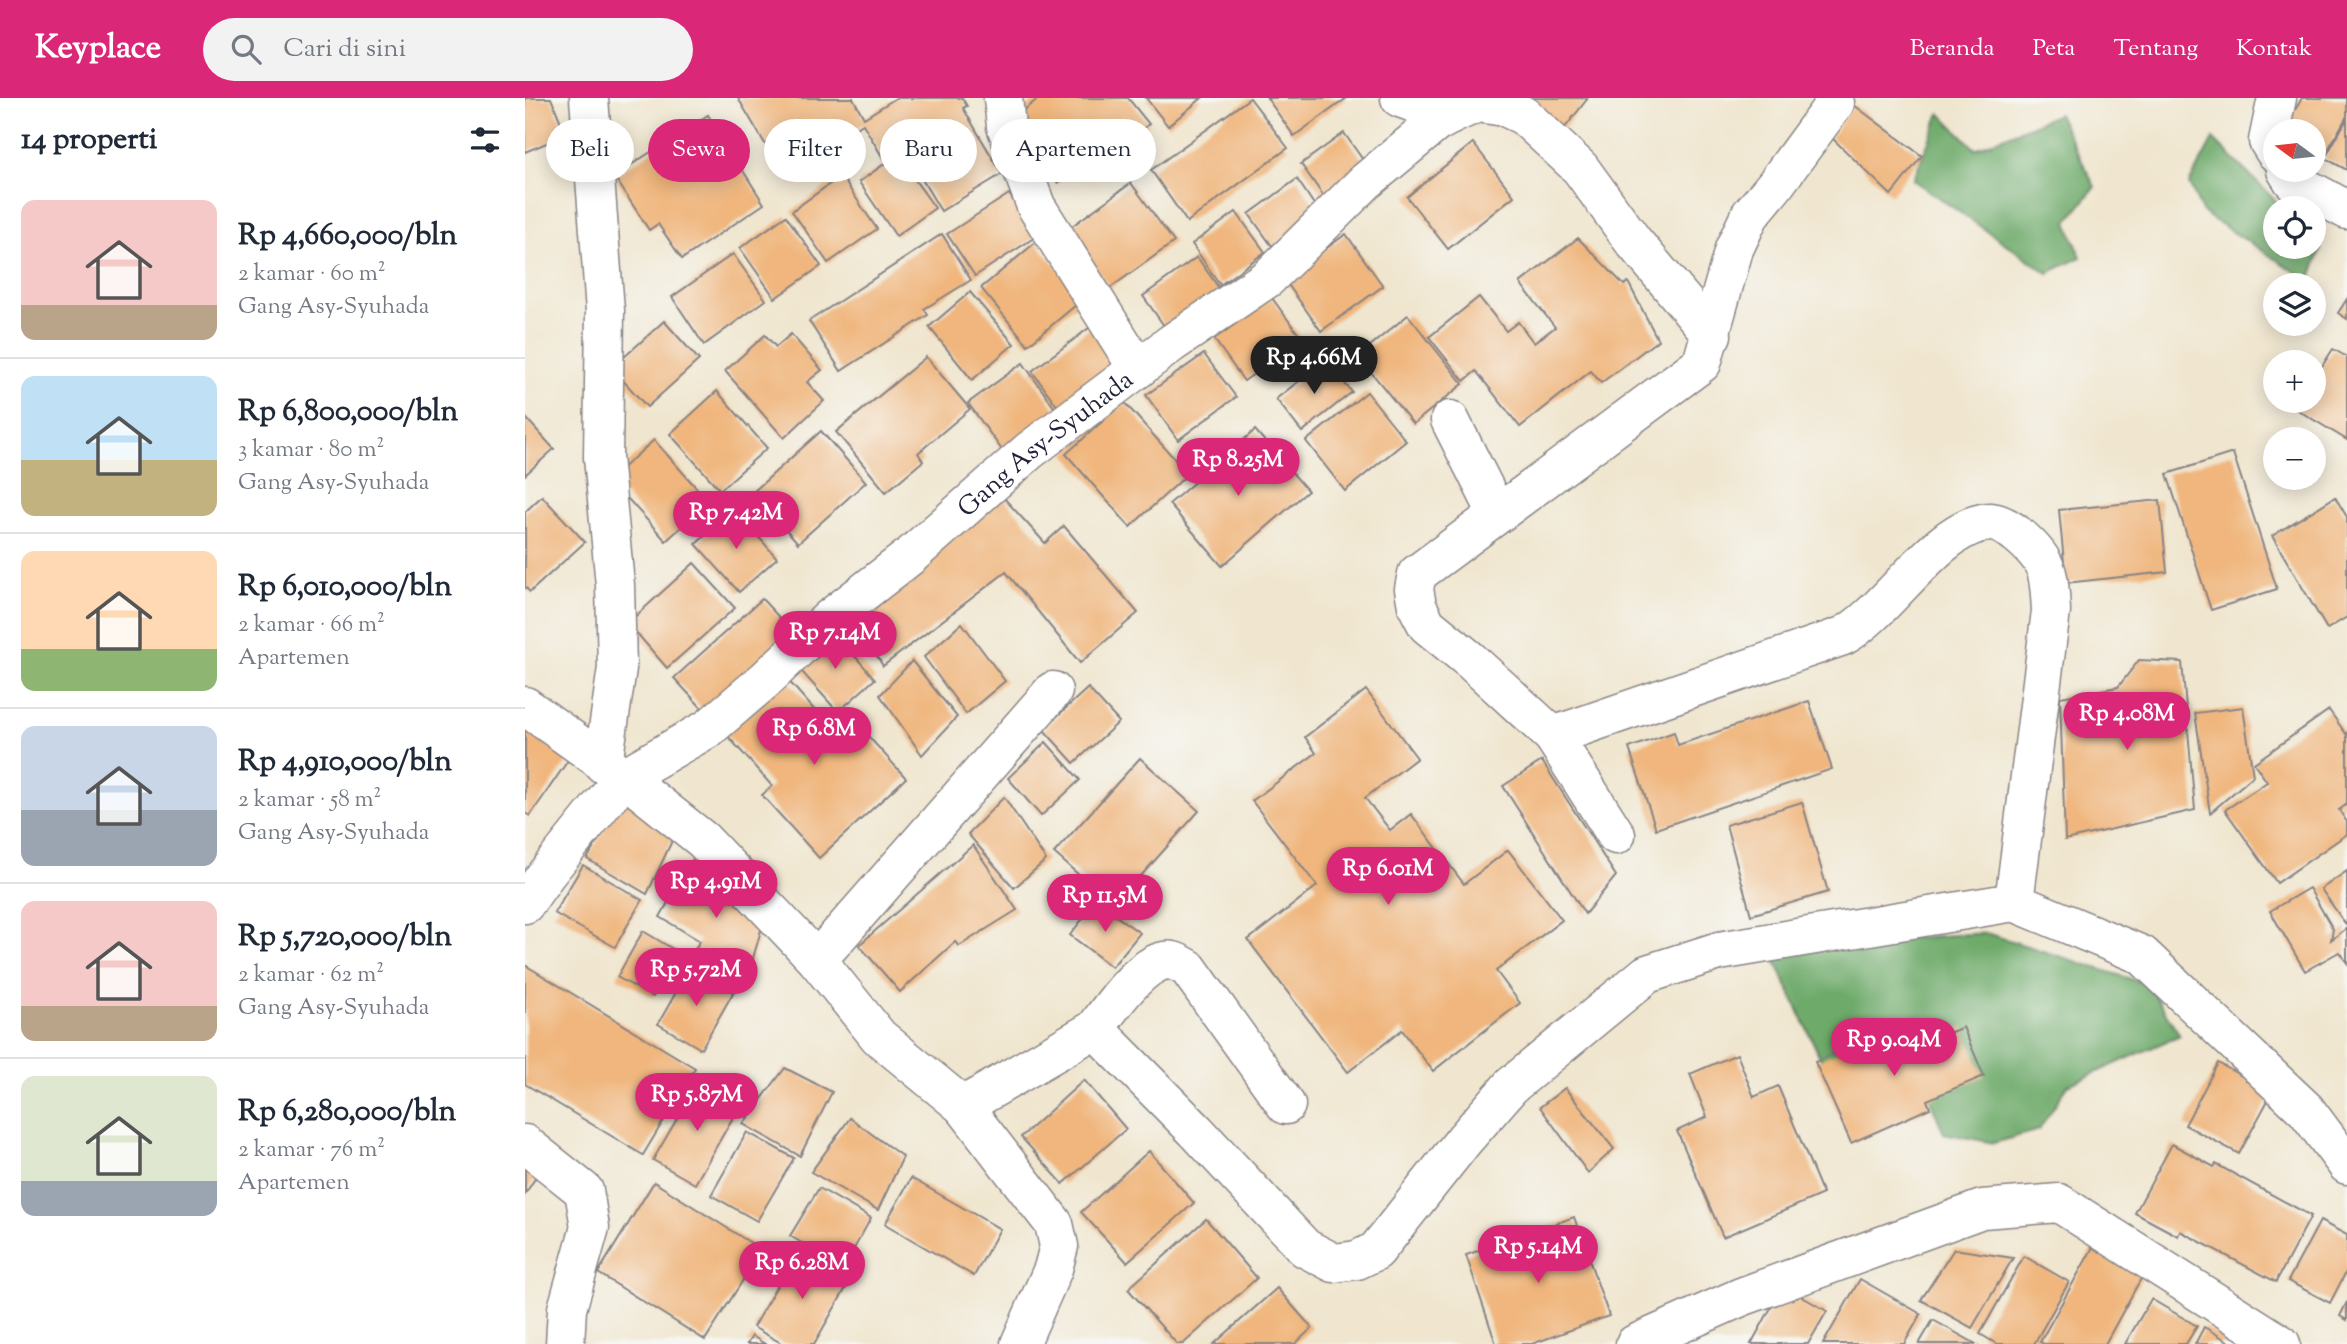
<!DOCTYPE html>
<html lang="id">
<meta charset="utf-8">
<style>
:root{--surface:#fff;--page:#f2f2f3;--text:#1f2937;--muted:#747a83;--line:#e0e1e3;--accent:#db2777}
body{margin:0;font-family:"Sorts Mill Goudy",serif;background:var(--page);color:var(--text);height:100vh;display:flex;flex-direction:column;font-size:26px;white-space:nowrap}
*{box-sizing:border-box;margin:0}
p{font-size:23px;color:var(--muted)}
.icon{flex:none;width:38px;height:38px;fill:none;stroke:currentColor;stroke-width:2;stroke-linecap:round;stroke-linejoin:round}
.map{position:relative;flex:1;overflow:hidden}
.details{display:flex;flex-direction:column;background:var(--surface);width:525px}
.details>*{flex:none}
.guide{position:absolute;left:21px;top:21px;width:665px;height:63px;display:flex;gap:14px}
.needle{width:46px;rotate:285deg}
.buttons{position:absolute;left:1738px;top:21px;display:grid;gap:14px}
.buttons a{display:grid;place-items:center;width:63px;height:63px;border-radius:50%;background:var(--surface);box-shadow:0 4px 18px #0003;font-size:35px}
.price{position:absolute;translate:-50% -60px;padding:0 16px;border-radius:24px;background:var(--accent);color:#fff;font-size:23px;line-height:46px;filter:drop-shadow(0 2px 4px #0008)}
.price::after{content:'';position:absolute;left:50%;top:42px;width:21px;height:16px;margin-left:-10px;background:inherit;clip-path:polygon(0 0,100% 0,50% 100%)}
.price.selected{background:#222;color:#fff}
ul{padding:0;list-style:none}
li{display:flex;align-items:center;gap:21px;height:175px;padding:0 21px}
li+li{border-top:2px solid var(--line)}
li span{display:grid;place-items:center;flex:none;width:196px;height:140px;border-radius:14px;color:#555}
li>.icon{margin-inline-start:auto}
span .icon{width:84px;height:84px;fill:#fffc;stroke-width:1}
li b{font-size:30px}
h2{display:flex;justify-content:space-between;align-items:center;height:84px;padding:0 21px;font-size:30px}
.tag{padding:0 24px;border-radius:32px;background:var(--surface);box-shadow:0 4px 18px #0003;font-size:24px;line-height:63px}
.tag.selected{background:var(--accent);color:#fff}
header{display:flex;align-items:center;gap:42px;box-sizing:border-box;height:98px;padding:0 35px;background:var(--accent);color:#fff}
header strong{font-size:33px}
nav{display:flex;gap:38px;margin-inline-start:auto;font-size:24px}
.search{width:490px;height:63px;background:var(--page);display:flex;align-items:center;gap:18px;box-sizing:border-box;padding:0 24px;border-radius:38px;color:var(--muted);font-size:26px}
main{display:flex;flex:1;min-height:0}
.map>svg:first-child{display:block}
.forest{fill:#6eaa6a;stroke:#486652;stroke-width:2}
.building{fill:#f0b67d}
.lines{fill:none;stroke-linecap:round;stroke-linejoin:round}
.minor-casing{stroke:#898485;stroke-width:41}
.minor{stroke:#fff;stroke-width:38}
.labels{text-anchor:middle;stroke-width:6;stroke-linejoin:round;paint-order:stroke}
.street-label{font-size:26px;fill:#22223b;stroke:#f6f6f2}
</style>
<header>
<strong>Keyplace</strong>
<div class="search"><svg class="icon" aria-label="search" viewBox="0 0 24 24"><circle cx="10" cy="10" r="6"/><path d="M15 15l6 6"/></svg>Cari di sini</div>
<nav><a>Beranda</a><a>Peta</a><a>Tentang</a><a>Kontak</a></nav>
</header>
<main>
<section class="details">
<h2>14 properti<svg class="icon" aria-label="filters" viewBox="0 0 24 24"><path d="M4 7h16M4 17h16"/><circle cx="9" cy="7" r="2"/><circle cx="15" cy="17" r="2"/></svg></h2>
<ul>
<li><span style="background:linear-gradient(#f6c9c9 75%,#b9a48a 0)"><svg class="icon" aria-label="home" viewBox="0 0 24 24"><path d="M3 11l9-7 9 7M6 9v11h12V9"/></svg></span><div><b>Rp 4,660,000/bln</b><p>2 kamar · 60 m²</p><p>Gang Asy-Syuhada</p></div></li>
<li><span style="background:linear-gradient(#bfe0f5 60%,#c2b280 0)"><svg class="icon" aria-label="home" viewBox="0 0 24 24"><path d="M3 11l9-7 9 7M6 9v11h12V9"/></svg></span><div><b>Rp 6,800,000/bln</b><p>3 kamar · 80 m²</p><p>Gang Asy-Syuhada</p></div></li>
<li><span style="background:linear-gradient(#ffd9b3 70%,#8fb573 0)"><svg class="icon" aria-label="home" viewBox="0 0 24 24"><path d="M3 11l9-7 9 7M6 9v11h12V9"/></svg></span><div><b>Rp 6,010,000/bln</b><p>2 kamar · 66 m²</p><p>Apartemen</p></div></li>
<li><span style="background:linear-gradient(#c9d6e8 60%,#9aa5b1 0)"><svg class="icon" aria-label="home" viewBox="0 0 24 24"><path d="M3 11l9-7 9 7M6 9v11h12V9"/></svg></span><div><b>Rp 4,910,000/bln</b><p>2 kamar · 58 m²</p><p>Gang Asy-Syuhada</p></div></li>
<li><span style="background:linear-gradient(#f6c9c9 75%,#b9a48a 0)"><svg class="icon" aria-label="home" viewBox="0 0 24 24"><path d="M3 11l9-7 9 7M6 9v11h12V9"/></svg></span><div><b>Rp 5,720,000/bln</b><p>2 kamar · 62 m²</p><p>Gang Asy-Syuhada</p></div></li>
<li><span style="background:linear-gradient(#dfe7d0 75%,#9aa5b1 0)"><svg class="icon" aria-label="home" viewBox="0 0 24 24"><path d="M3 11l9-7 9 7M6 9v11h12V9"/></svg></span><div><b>Rp 6,280,000/bln</b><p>2 kamar · 76 m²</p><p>Apartemen</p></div></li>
</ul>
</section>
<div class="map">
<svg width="1822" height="1246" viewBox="0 0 1822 1246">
<rect width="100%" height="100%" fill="#f6f6f2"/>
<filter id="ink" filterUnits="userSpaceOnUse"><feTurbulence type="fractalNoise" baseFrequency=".0143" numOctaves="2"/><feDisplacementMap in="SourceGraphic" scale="14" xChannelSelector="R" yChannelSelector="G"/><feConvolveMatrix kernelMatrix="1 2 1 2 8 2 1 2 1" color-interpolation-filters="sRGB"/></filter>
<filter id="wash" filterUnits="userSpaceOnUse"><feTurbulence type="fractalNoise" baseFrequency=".00686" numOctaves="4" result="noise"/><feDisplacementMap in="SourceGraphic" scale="28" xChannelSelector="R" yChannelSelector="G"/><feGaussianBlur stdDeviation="1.57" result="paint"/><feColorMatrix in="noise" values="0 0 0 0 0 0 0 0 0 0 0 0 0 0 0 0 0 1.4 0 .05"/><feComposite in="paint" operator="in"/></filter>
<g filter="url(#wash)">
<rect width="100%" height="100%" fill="#f0e6cf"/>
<g class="forest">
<path d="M1415 15 1450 51 1533 16 1570 89 1542 124 1556 159 1523 175 1388 82Z"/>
<path d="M1688 41 1758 110H1750V149H1788L1789 143 1796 151 1785 183 1678 115 1664 86Z"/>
<path d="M1461 835 1622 886 1655 937 1543 987 1514 1032 1469 1045 1419 1035 1394 975 1307 985 1244 849Z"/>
</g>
<g id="blocks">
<g class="building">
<path d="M0 0H26L41 37 0 54Z"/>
<path d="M213 0H328L339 20 371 0H437L442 8 438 10 477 76 416 113 377 48 358 60 338 26 275 63 262 40 243 51Z"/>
<path d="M514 0H603L624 26 571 69 564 60 533 85 484 24Z"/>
<path d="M621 0H677L643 28Z"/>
<path d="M725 0 763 50 662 124 626 72Z"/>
<path d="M742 0H822L769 38Z"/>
<path d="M1007 0H1063L1035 36 1001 8Z"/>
<path d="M1777 0H1822V18L1799 59 1788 53V33H1758Z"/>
<path d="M1329 7 1397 58 1366 97 1306 39Z"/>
<path d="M183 17 239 106 157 161 133 126 124 132 89 78Z"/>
<path d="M1822 21V72L1800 60Z"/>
<path d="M819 35 843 69 800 100 776 66Z"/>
<path d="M948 45 989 98 923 151 882 99Z"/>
<path d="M372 57 410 110 371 138 334 84Z"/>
<path d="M316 78 352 131 303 165 267 113Z"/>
<path d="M772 81 794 114 747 148 724 116Z"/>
<path d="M606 85 649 144 585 190 543 131Z"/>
<path d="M484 96 512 138 450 178 422 136Z"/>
<path d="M711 114 740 154 695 187 667 146Z"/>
<path d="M261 118 296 168 250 200 215 150Z"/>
<path d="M417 136 446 182 399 211 403 217 316 273 284 223Z"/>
<path d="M821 136 858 188 796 233 759 181Z"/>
<path d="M1053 140 1099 187 1103 184 1133 242 1076 285 1066 273 995 329 951 273 939 283 904 239 954 199 981 233 993 224 1009 245 1030 229 995 185Z"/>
<path d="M511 144 558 201 503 247 456 190Z"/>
<path d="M208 156 241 202 179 247 147 199Z"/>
<path d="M672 159 701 200 647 239 618 198Z"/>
<path d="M445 194 489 246 447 282 404 229Z"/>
<path d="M747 200 777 241 719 283 689 241Z"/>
<path d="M1822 201V221L1813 215Z"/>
<path d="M883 217 938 286 888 326 833 258Z"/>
<path d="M139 223 174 262 122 309 87 270Z"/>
<path d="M572 224 604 269 538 316 507 273Z"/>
<path d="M266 236 297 272 282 284 299 303 259 340 200 273 240 237 251 249Z"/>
<path d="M1808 251 1822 259V342L1771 311 1776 303H1788V282Z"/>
<path d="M679 256 711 299 653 342 621 297Z"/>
<path d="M401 259 445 311 393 355 398 363 361 394 311 334Z"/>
<path d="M801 262 827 294 777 334 751 301Z"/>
<path d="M498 265 536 319 482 359 443 305Z"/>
<path d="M192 293 242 350 195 392 145 336Z"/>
<path d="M842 294 881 343 820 393 781 343Z"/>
<path d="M599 304 663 376 605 429 541 356Z"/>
<path d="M0 319 29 351 0 377Z"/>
<path d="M730 332 783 393 697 468 644 406Z"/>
<path d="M296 333 341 384 273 445 228 394Z"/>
<path d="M129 342 184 404 141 443 85 381Z"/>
<path d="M1708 355 1752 491 1686 512 1642 376Z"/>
<path d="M17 398 60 444 5 494 0 489V414Z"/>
<path d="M477 398 520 445 539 428 613 515 555 565 481 474 358 568 329 520Z"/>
<path d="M1810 399 1822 419V519L1802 531 1747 438Z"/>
<path d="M1635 402 1642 474 1541 485 1534 412Z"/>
<path d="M209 411 252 460 214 494 171 446Z"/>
<path d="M169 465 210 510 142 570 103 525Z"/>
<path d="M237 501 275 542 187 621 149 580Z"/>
<path d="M437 525 480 583 441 616 399 559Z"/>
<path d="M307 532 350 581 313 614 269 565Z"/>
<path d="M1614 562 1657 564 1670 712 1540 742 1535 599 1593 589Z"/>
<path d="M387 563 432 619 397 657 355 597Z"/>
<path d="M262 581 308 633 325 618 381 680 294 760 237 697 247 688 201 636Z"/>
<path d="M563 590 594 624 549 665 518 631Z"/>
<path d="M841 592 892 660 840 700 865 732 886 716 939 786 983 752 1037 822 971 873 995 905 908 973 877 932 823 974 723 842 792 788 727 703 791 655 780 639Z"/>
<path d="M1284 603 1307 671 1131 731 1104 650 1149 634 1153 647Z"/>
<path d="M1718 609 1728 678 1685 715 1670 615Z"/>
<path d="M1804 612 1821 636 1822 635V706L1814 712 1822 724V736L1752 785 1700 712 1742 684 1729 665Z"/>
<path d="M0 631 44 661 5 718 0 715Z"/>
<path d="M521 644 555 682 516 718 483 680Z"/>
<path d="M615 660 674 713 589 808 529 755Z"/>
<path d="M1017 663 1091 778 1060 816 978 688Z"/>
<path d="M102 693 153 730 122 796 62 761Z"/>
<path d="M479 699 521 762 489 790 443 736Z"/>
<path d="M1277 704 1303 794 1226 817 1201 727Z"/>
<path d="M448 747 492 812 434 848 430 844 375 894 334 847Z"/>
<path d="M167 762 208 785 240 818 221 885 167 855 175 843 135 819Z"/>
<path d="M58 767 117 802 90 849 29 815Z"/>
<path d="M1822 773V828L1796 791Z"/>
<path d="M1784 790 1808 831 1806 842 1822 830V865L1814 854 1780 873 1745 813Z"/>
<path d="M571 804 615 835 587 869 545 837Z"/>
<path d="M118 833 153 854 128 899 92 879Z"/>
<path d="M0 867 170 970 118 1057 0 986Z"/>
<path d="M166 868 209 893 176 951 133 926Z"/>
<path d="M1370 929 1381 953 1438 929 1459 978 1402 1002 1405 1010 1326 1045 1290 964Z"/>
<path d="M1212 956 1229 999 1253 988 1298 1096 1198 1139 1152 1033 1182 1019 1165 976Z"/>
<path d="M1693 965 1747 995 1714 1056 1660 1027Z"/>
<path d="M260 970 307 994 275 1058 218 1026Z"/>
<path d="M559 982 601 1031 538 1086 496 1039Z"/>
<path d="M174 983 215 1007 170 1086 128 1062Z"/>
<path d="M1040 990 1089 1051 1063 1075 1015 1009Z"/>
<path d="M325 1020 378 1059 353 1112 286 1074Z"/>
<path d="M222 1034 269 1060 232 1123 186 1097Z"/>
<path d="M1647 1046 1689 1069 1691 1066 1786 1118 1751 1184 1655 1133 1653 1138 1610 1115Z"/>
<path d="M624 1053 669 1105 602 1164 556 1114Z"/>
<path d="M0 1061 16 1071 0 1096Z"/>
<path d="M386 1080 475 1131 449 1178 360 1126Z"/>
<path d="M129 1084 237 1152 180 1242 73 1175Z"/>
<path d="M294 1090 346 1120 319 1169 265 1138Z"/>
<path d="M1049 1119 1084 1218 1007 1246H971L941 1157Z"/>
<path d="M681 1121 732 1180 658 1246H652L603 1191Z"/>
<path d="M1795 1123 1822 1137V1172L1805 1205 1763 1183Z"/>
<path d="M1568 1149 1618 1177 1580 1246H1519L1515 1244Z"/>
<path d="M274 1150 326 1181 289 1246H258L228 1229Z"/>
<path d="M1429 1151 1488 1160 1447 1230 1396 1202Z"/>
<path d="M1499 1158 1544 1184 1509 1246H1472L1455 1236Z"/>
<path d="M1335 1181 1396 1216 1379 1246H1298Z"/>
<path d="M1258 1188 1302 1213 1283 1246H1226Z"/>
<path d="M752 1190 787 1230 770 1246H689Z"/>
<path d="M1626 1201 1672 1228 1661 1246H1600Z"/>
<path d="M1822 1204V1222L1815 1218Z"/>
<path d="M1408 1222 1451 1246H1394Z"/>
<path d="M1679 1229 1708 1246H1670Z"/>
<path d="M227 1238 240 1246H222Z"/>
</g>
</g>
</g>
<g filter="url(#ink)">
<use href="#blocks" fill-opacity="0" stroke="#898485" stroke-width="2"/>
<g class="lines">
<g class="minor-casing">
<g id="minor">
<path d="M64 0 80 213 78 359 90 487 92 570 78 666"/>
<path d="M478 0 481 28 511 108 613 271"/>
<path d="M875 0 924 18 952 5 980 9 999 18 1055 70 1108 143 1187 237"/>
<path d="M1310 5 1250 87 1225 117 1209 151 1177 265 892 476 889 491 892 508 902 527 945 562 1028 638 1318 538C1364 514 1413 426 1465 424 1474 424 1487 432 1494 438 1524 463 1524 475 1526 513L1489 804"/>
<path d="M1750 54 1743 43 1752 0"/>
<path d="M1761 72 1768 83 1822 112"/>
<path d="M925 322 972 415"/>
<path d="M0 608 99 679 178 742 292 862 354 939 438 1008 570 931 671 1033 780 1150 809 1165 832 1162 851 1153 939 1042 986 988 1122 876 1194 853 1489 804 1617 857 1781 1012 1822 1067"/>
<path d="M1028 638 1091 737"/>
<path id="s1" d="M0 806 22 775 99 679 184 630 240 582 304 521 384 459 504 353 647 245 743 180 840 84 911 25 924 18 930 0"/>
<path d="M292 862 528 593"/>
<path d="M570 931C584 912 621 856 648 863 653 864 659 868 663 870L761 1007"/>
<path d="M438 1008 529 1126 534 1148 528 1171 495 1246"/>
<path d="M0 1046 59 1093 65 1129 42 1211 40 1246"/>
<path d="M1110 1246 1216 1199 1457 1111 1534 1105 1756 1246"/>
</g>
</g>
<use href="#minor" class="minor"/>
</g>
</g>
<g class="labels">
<g class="street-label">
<text dy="9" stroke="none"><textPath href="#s1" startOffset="700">Gang Asy-Syuhada</textPath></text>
</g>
</g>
</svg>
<div class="buttons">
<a><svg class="needle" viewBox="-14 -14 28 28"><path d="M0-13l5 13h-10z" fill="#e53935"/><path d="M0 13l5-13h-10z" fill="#747a83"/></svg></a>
<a><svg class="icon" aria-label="locate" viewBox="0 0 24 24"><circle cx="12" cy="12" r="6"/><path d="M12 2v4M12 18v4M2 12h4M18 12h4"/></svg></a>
<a><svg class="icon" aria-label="layers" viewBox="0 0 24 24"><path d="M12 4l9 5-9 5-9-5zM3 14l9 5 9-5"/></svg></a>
<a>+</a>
<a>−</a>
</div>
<b class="price selected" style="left:789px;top:298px">Rp 4.66M</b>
<b class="price" style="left:713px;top:400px">Rp 8.25M</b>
<b class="price" style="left:211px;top:453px">Rp 7.42M</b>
<b class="price" style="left:310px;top:573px">Rp 7.14M</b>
<b class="price" style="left:1602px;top:654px">Rp 4.08M</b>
<b class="price" style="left:289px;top:669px">Rp 6.8M</b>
<b class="price" style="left:863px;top:809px">Rp 6.01M</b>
<b class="price" style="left:191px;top:822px">Rp 4.91M</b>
<b class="price" style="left:580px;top:836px">Rp 11.5M</b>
<b class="price" style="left:171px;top:910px">Rp 5.72M</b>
<b class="price" style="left:1369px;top:980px">Rp 9.04M</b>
<b class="price" style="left:172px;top:1035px">Rp 5.87M</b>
<b class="price" style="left:1013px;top:1187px">Rp 5.14M</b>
<b class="price" style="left:277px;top:1203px">Rp 6.28M</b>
<div class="guide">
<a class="tag">Beli</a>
<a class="tag selected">Sewa</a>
<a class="tag">Filter</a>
<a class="tag">Baru</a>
<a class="tag">Apartemen</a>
</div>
</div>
</main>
